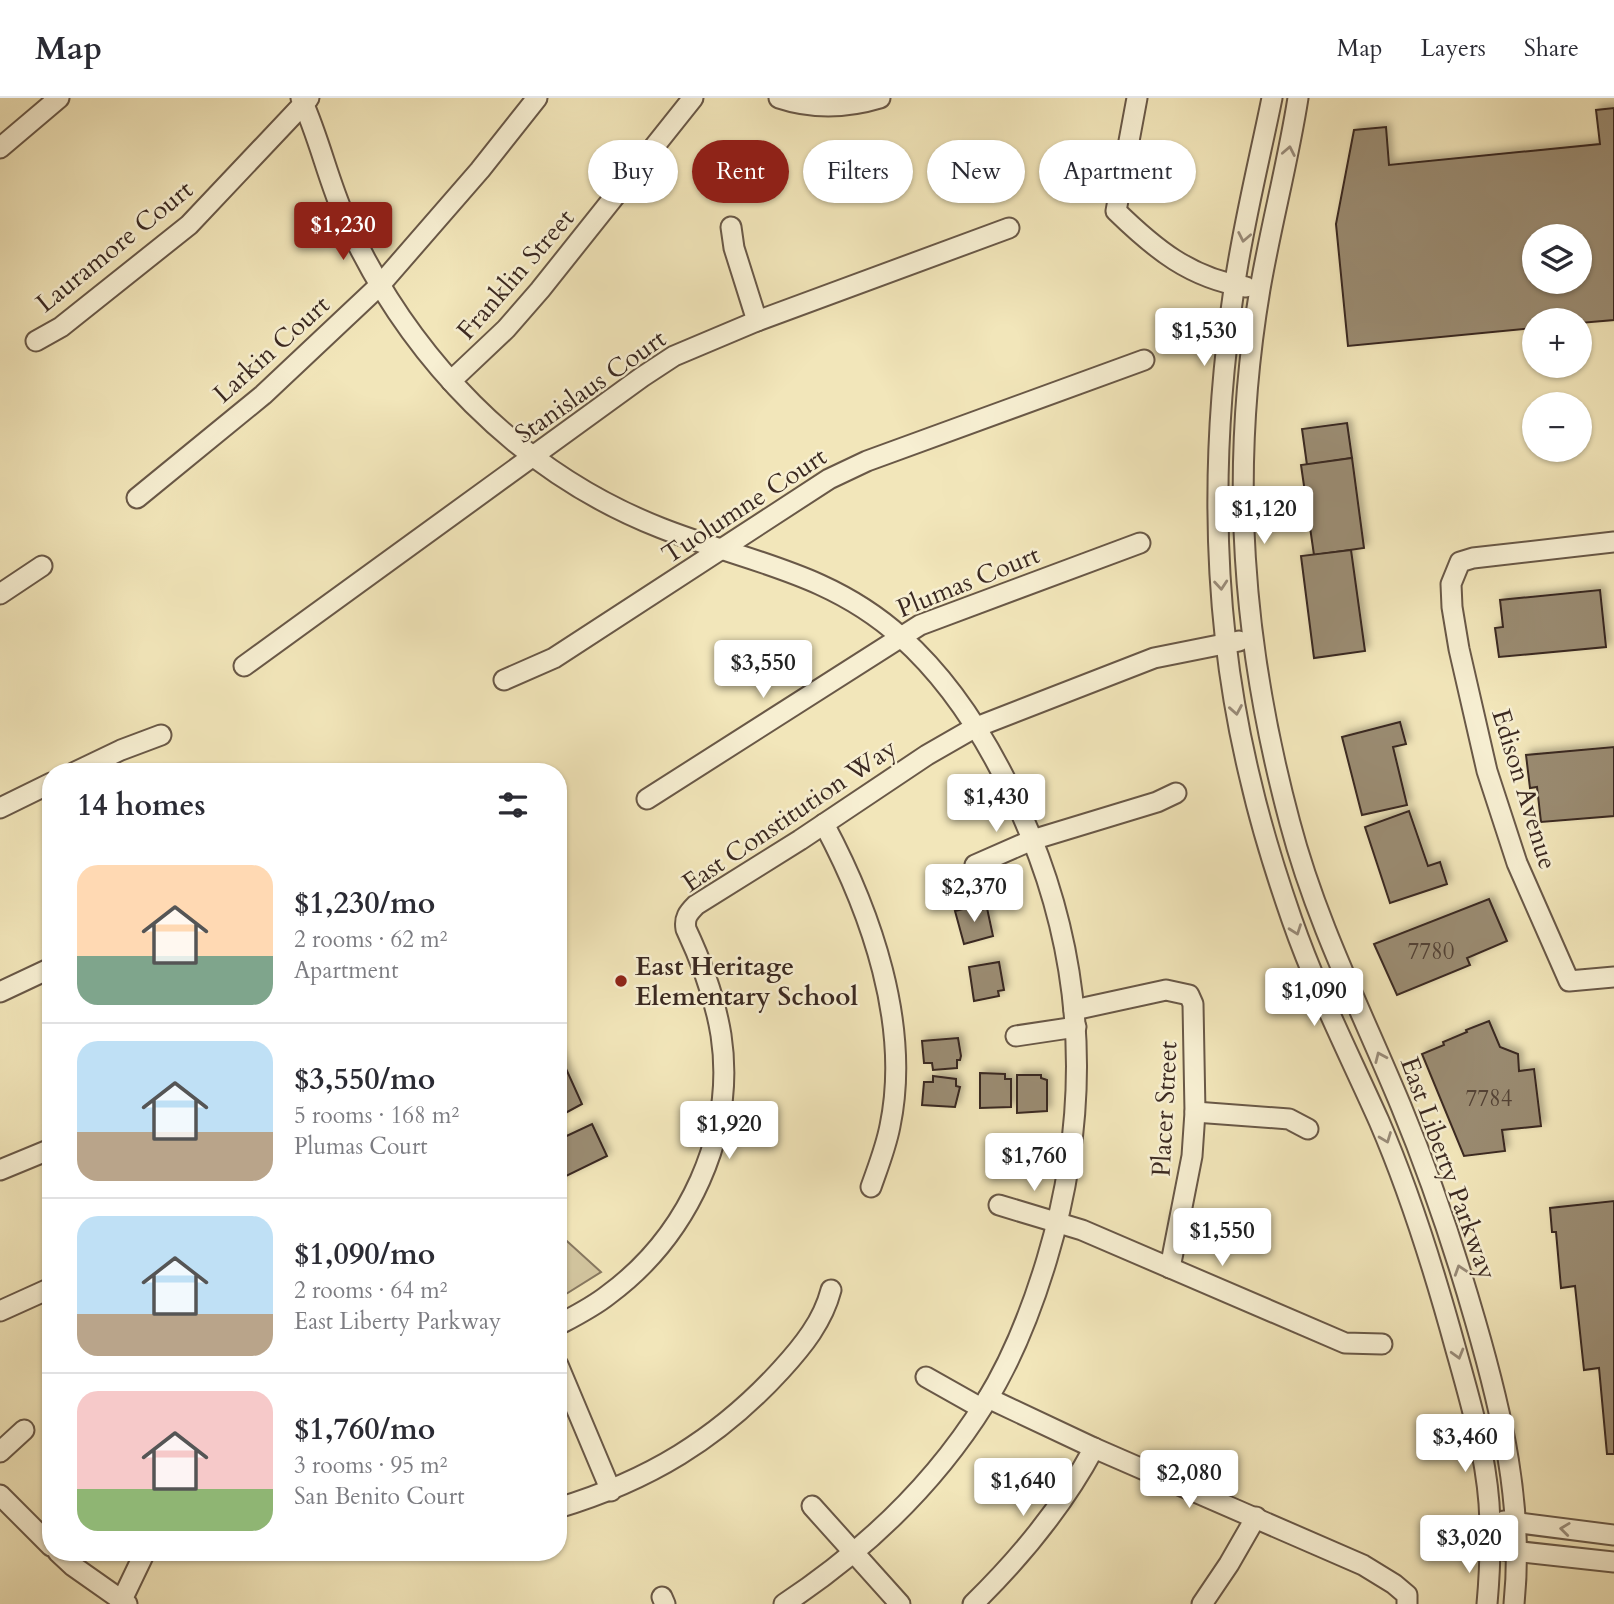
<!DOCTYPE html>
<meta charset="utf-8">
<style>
:root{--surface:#fff;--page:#f2f2f3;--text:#2b2b33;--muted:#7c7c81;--line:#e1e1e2;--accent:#8f2418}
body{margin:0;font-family:Cardo,serif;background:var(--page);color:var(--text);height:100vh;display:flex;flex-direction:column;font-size:26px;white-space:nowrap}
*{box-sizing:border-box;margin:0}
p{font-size:23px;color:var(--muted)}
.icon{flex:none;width:38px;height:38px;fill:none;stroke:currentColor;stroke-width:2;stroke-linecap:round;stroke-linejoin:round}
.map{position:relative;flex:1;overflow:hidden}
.drawer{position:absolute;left:42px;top:665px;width:525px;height:798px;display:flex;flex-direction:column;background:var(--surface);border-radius:28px;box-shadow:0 2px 5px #0004}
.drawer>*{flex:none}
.hud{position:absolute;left:588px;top:42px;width:665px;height:63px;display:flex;gap:14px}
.fabs{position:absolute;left:1522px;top:126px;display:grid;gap:14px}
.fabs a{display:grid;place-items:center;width:70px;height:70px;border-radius:50%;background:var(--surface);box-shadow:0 2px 5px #0004;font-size:35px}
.price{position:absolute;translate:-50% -60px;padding:0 16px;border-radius:7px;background:#fff;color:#222;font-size:23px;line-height:46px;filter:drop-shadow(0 2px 4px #0008)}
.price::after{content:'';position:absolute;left:50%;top:42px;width:21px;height:16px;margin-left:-10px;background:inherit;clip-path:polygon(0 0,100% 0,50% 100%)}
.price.selected{background:var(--accent);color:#fff}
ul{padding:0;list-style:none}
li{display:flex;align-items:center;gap:21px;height:175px;padding:0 35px}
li+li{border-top:2px solid var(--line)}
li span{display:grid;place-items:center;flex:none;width:196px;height:140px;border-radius:21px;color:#555}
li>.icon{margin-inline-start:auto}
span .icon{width:84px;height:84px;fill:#fffc;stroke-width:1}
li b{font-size:30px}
h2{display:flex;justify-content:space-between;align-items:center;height:84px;padding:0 35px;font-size:30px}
.chip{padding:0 24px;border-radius:32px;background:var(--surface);box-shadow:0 2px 5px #0004;font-size:24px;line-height:63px}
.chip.selected{background:var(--accent);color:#fff}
header{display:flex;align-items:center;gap:42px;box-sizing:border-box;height:98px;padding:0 35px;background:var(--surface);border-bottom:2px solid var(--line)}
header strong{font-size:33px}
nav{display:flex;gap:38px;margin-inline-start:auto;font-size:24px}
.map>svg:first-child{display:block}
.green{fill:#d3c6a0;stroke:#877860;stroke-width:2}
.building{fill:#9a8b71;stroke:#3b2921;stroke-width:2;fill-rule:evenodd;filter:url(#shadow)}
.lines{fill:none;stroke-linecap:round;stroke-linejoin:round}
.minor-casing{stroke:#695847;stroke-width:23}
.minor{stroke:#f7efd2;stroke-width:19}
.oneway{stroke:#998c7a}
.poi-dot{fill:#8f2418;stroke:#f7efd2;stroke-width:2.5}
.labels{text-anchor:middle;stroke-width:5;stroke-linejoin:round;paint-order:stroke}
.number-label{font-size:23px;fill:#534235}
.street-label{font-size:26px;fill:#3b2921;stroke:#f7efd2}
.poi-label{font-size:26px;font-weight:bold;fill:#3b2921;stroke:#f7efd2;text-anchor:start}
</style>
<header>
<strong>Map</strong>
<nav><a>Map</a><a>Layers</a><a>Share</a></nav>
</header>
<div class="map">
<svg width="1614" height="1506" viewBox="0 0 1614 1506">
<defs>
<filter id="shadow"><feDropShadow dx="4" dy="-4" stdDeviation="3.5" flood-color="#0004"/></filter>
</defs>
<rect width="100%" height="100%" fill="#f2e6ba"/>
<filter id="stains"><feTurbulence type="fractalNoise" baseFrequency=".00286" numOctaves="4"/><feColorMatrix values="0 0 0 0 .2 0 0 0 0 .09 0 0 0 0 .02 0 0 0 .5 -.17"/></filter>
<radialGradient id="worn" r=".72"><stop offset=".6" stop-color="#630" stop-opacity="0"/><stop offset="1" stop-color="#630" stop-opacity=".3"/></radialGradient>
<path class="green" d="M558 1135 601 1174 558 1201Z"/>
<g class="building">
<path d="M1614 10V222L1580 225V222H1535V230L1348 248 1336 126 1354 32 1386 29 1389 67 1600 46 1596 12ZM1535 138H1580V184H1535Z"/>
<path d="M1347 325 1352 360 1307 367 1302 331Z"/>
<path d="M1352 360 1364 450 1314 457 1301 367Z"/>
<path d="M1351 452 1365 553 1314 560 1301 458Z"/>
<path d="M1600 492 1606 549 1499 559 1495 530 1503 529 1500 502Z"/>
<path d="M1400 624 1406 646 1393 649 1407 707 1362 717 1342 639Z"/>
<path d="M1614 649V718L1541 724 1537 689 1530 690 1526 657Z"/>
<path d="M1409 713 1428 768 1440 764 1447 786 1390 805 1365 729Z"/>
<path d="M1489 801 1507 843 1467 860 1470 867 1397 897 1374 846Z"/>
<path d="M979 807 981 812 987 810 993 838 964 846 955 813Z"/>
<path d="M999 864 1004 892 998 893 999 898 974 903 969 869Z"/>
<path d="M1489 923 1500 949 1518 956 1519 973 1534 971 1541 1028 1502 1032 1505 1053 1464 1058 1422 956 1444 947 1443 944 1467 934 1466 932Z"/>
<path d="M958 940 961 958 960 962H957V970L933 972 932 965H924L922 943Z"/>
<path d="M558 953 582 1006 558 1019Z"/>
<path d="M980 975 1005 976V981H1011V1009L980 1010Z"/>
<path d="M1017 977H1041V980L1047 982V1013L1017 1015Z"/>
<path d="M933 978 956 981V988L960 989 955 1009 922 1007 924 984H933Z"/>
<path d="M592 1026 607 1058 558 1082V1042Z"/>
<path d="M1614 1103V1356H1607L1599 1270 1584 1272 1575 1188 1561 1190 1556 1134H1552L1550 1110Z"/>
</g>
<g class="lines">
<g class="minor-casing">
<g id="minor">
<path d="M301 0C319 39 328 82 345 120 408 259 518 374 661 430 747 464 829 474 901 539 959 591 1001 665 1030 736 1087 875 1090 1018 1047 1161 1032 1211 1013 1260 985 1305 934 1387 864 1453 784 1506"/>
<path d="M779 0C812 11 847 10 880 0"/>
<path d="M1137 0 1116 113C1155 151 1190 180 1246 189"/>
<path d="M1272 0C1259 64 1243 127 1234 191 1210 354 1211 520 1250 680 1261 728 1276 776 1292 822 1316 891 1349 956 1379 1023 1411 1097 1435 1175 1456 1252 1470 1302 1485 1353 1489 1405 1491 1438 1490 1473 1487 1506"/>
<path d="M1298 0C1288 64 1271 127 1260 191 1229 375 1242 546 1290 725 1316 824 1362 914 1401 1008 1430 1078 1454 1149 1475 1222 1502 1315 1524 1408 1514 1506"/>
<path d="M0 50 59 0"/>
<path d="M731 129 734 150 757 223"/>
<path d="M36 243 61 229 189 127 309 0"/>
<path d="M451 283 506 231 540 192 693 0"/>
<path d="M137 400 263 297 380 187 480 72 537 0"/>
<path d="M1614 444 1473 460 1460 464 1451 486 1452 509 1459 551 1487 673 1517 765 1569 883 1614 879"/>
<path d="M0 496 42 468"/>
<path d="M244 568 642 279 674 258 757 223 1009 130"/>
<path d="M504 582 554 560 829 381 867 363 1144 262"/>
<path d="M75 674 121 652 161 637"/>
<path d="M647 701 920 527 1140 445"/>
<path d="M0 710 51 685"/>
<path d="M824 726C871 814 911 927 890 1028 886 1049 878 1069 871 1089"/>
<path d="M975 767 1032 742 1157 704 1176 695"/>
<path d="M0 894 51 870"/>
<path d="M1074 912 1166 892 1189 897 1193 906 1195 1014 1192 1058 1170 1170"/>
<path d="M1016 938 1076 929"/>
<path d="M1195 1014 1289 1021 1308 1031"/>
<path d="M0 1072 51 1051"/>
<path d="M999 1107 1082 1132 1345 1245 1382 1246"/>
<path d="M0 1213 51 1190"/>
<path d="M558 1227C575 1218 593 1209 608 1197 688 1138 736 1036 721 937 715 900 702 865 686 831 684 820 688 815 696 807L800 742 927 657 974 630 1154 560 1239 543"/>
<path d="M558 1267 611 1393"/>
<path d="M926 1279 981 1310"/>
<path d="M988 1300 1094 1350 1363 1467 1394 1486 1407 1497V1506"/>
<path d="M0 1354 24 1332"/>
<path d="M0 1397 51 1448"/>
<path d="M812 1408 900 1506"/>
<path d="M558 1410C648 1383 718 1341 781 1272 803 1248 823 1223 831 1192"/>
<path d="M1504 1423 1614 1437"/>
<path d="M1504 1452 1614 1464"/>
<path d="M58 1454 73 1468 127 1506"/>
<path d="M662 1499 665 1506"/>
<path d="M120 1506 145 1454"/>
<path d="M973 1506C1020 1460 1063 1408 1094 1350"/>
<path d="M1202 1506 1229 1466 1256 1419"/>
</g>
</g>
<use href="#minor" class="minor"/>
</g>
<defs><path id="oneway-chevron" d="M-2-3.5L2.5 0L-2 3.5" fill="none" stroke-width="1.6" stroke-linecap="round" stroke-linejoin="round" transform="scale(1.75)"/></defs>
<g class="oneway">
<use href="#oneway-chevron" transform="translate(1289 53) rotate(-79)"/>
<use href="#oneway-chevron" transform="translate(1244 139) rotate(101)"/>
<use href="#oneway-chevron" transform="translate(1221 487) rotate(85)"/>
<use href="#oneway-chevron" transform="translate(1236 612) rotate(80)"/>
<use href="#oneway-chevron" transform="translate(1296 832) rotate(70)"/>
<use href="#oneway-chevron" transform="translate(1380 959) rotate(-114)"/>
<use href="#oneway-chevron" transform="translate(1386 1040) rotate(69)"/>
<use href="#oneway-chevron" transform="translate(1460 1172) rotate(-108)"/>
<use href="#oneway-chevron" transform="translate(1458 1256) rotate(74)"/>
<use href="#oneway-chevron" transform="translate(1565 1431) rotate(-173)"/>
</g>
<circle class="poi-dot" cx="621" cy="883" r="7"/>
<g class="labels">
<g class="number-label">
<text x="1431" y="861">7780</text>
<text x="1489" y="1008">7784</text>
</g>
<g class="street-label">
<text transform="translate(114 148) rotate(-39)" y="9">Lauramore Court</text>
<text transform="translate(515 176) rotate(-49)" y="9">Franklin Street</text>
<text transform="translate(271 251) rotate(-42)" y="9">Larkin Court</text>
<text transform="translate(590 288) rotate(-35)" y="9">Stanislaus Court</text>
<text transform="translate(744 407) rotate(-33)" y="9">Tuolumne Court</text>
<text transform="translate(968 483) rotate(-22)" y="9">Plumas Court</text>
<text transform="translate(1525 691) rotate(73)" y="9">Edison Avenue</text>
<text transform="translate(789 717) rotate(-34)" y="9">East Constitution Way</text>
<text transform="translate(1164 1011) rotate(-87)" y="9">Placer Street</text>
<text transform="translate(1449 1070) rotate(70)" y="9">East Liberty Parkway</text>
</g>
<g class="poi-label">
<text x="635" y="877">East Heritage<tspan x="635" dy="30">Elementary School</tspan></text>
</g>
</g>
<rect width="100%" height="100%" filter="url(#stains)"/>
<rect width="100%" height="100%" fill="url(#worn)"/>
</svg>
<div class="fabs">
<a><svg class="icon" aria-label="layers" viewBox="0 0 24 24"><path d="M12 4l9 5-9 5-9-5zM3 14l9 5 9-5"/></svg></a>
<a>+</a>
<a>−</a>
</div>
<b class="price selected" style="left:343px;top:164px">$1,230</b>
<b class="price" style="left:1204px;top:270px">$1,530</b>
<b class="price" style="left:1264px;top:448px">$1,120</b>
<b class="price" style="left:763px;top:602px">$3,550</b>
<b class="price" style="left:996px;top:736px">$1,430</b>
<b class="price" style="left:974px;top:826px">$2,370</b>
<b class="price" style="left:1314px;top:930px">$1,090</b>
<b class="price" style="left:729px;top:1063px">$1,920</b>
<b class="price" style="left:1034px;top:1095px">$1,760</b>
<b class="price" style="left:1222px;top:1170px">$1,550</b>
<b class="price" style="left:1465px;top:1376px">$3,460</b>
<b class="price" style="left:1189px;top:1412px">$2,080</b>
<b class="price" style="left:1023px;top:1420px">$1,640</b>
<b class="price" style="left:1469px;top:1477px">$3,020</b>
<div class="hud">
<a class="chip">Buy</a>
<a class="chip selected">Rent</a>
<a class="chip">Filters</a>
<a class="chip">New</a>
<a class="chip">Apartment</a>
</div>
<section class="drawer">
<h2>14 homes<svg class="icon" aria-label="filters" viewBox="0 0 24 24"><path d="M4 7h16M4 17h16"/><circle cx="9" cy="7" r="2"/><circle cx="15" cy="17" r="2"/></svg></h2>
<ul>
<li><span style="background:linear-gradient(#ffd9b3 65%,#7fa58c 0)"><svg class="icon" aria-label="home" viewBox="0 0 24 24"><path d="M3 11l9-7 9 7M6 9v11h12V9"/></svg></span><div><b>$1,230/mo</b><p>2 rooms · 62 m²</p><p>Apartment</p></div></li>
<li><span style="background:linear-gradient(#bfe0f5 65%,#b9a48a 0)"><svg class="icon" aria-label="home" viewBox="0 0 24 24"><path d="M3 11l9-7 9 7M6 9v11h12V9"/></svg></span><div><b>$3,550/mo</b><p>5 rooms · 168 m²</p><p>Plumas Court</p></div></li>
<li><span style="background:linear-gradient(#bfe0f5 70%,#b9a48a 0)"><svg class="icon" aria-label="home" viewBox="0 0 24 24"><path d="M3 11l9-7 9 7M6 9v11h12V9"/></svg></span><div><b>$1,090/mo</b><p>2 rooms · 64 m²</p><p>East Liberty Parkway</p></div></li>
<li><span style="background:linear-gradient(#f6c9c9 70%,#8fb573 0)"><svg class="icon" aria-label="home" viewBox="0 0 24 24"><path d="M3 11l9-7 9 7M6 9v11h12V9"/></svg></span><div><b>$1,760/mo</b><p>3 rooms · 95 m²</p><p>San Benito Court</p></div></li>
</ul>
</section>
</div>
